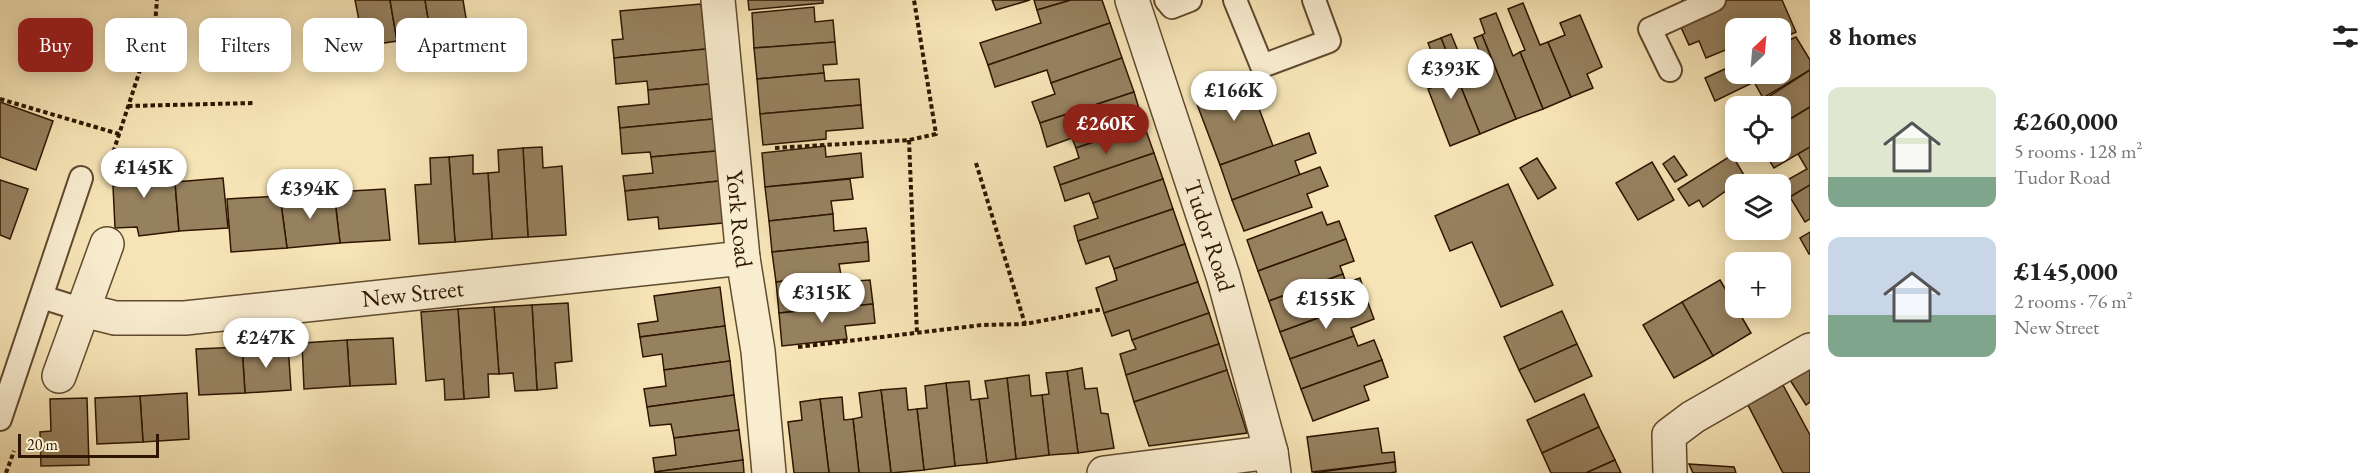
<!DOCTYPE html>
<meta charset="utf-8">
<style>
:root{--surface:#fff;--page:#f6f6f6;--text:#222;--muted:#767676;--accent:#8f2418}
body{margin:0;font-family:"EB Garamond",serif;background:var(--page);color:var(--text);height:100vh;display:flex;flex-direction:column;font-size:22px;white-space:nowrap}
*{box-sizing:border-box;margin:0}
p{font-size:20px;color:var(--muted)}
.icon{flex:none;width:33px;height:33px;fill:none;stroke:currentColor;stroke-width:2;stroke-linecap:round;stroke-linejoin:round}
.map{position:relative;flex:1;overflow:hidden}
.drawer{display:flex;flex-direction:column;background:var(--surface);width:570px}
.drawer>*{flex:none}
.guide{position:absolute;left:18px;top:18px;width:570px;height:54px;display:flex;gap:12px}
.needle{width:39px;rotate:26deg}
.buttons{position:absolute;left:1725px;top:18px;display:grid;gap:12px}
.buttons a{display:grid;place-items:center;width:66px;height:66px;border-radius:12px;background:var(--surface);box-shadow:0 3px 15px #0003;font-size:30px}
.scale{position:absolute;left:18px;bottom:15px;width:141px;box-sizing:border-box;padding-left:6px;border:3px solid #2e1600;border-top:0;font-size:16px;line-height:21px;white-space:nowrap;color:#2e1600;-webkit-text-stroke:4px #f9edd0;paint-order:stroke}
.price{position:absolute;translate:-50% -51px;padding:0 14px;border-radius:21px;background:#fff;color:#222;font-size:20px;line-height:39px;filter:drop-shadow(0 2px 3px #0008)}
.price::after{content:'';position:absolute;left:50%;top:36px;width:18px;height:14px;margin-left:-9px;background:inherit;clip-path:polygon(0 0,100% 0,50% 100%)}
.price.on{background:var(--accent);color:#fff}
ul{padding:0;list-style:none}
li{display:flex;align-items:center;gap:18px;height:150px;padding:0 18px}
li span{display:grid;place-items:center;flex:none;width:168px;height:120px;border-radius:12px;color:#555}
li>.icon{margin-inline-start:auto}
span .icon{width:72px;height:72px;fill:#fffc;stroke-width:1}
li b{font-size:26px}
h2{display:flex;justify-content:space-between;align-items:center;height:72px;padding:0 18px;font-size:26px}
.pill{padding:0 21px;border-radius:12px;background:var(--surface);box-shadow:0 3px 15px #0003;font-size:21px;line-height:54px}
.pill.on{background:var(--accent);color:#fff}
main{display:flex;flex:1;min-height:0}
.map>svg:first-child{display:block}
.building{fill:#96815f;stroke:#2e1600;stroke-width:1.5}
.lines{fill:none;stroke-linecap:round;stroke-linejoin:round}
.lane-casing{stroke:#604a2e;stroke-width:26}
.street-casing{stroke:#604a2e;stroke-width:36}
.path{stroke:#2e1600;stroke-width:4;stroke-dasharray:4.5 3;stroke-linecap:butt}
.lane{stroke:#f9edd0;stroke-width:22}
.street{stroke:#f9edd0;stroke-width:33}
.labels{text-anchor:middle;stroke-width:5;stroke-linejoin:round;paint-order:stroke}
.street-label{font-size:24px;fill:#2e1600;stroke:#f9edd0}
</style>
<main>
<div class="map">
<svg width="1810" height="473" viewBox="0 0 1810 473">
<rect width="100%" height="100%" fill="#f6e4b6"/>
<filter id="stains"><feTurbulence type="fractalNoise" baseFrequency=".00333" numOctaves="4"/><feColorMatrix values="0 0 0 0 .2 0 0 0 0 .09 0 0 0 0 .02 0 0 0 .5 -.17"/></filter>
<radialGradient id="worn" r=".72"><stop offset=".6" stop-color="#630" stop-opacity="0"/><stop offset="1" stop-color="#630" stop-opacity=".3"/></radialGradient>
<g class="building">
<path d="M355 0H390L397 41 364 46Z"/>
<path d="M390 0H425L431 36 397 41Z"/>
<path d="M425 0H463L468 30 431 36Z"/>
<path d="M748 0H823V3L749 10Z"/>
<path d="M992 0H1030L996 10Z"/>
<path d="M1034 0H1071L1037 10Z"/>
<path d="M1071 0H1102L1110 23 988 65 980 43 1041 23 1037 10Z"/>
<path d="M1682 0H1782L1796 32 1780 39V28H1736V48L1735 46 1706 58 1699 41 1689 45 1680 25 1690 20Z"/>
<path d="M1523 3 1540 45 1548 42 1571 97 1543 109 1520 52 1525 50 1508 9Z"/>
<path d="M701 4 706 49 614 58 612 40 623 39 620 11Z"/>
<path d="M814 7 815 22 833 20 835 42 754 48 752 13Z"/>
<path d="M1496 13 1513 56 1520 52 1543 109 1516 119 1482 35 1485 33 1480 19Z"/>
<path d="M1580 15 1602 67 1587 74 1593 88 1571 97 1548 42 1565 35 1560 23Z"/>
<path d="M1110 23 1122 58 1051 83 1047 70 995 87 988 65Z"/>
<path d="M1451 34 1469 78 1487 71 1474 38 1482 35 1516 119 1480 134 1441 38Z"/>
<path d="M1796 37 1810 60V70L1763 98 1754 82 1715 101 1705 78 1736 64V74H1780V44Z"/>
<path d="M1441 38 1480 134 1450 146 1428 89 1444 83 1428 43Z"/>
<path d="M835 42 837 64 823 65 824 73 757 79 754 48Z"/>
<path d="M706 49 709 84 648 90 647 81 616 84 614 58Z"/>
<path d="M1122 58 1134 92 1040 123 1032 102 1055 94 1051 83Z"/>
<path d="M1810 70V107L1782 124 1780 106H1754Z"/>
<path d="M824 73 825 81 859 79 861 105 760 114 757 79Z"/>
<path d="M1248 79 1273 146 1220 165 1195 99Z"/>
<path d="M709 84 713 119 620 128 618 107 649 104 648 90Z"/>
<path d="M1134 92 1144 125 1076 148 1072 138 1047 147 1040 123Z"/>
<path d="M0 102 53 121 36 170 0 157Z"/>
<path d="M861 105 863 128 826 131V139L763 145 760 114Z"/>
<path d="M1810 107V147L1774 168 1764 152H1780V137L1788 133 1782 124Z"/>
<path d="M713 119 716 151 651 157 650 152 622 154 620 128Z"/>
<path d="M1144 125 1154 153 1060 185 1054 167 1079 158 1076 148Z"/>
<path d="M1309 133 1316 153 1295 161 1300 175 1232 200 1220 165Z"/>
<path d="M825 146 826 157 861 153 863 177 765 187 762 153Z"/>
<path d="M542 147 543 168 562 166 566 235 528 237 523 148Z"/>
<path d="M1810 147V185L1790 197 1782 183 1807 169 1798 154Z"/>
<path d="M523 148 528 237 492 239 488 173 499 172 498 150Z"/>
<path d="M716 151 719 181 625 191 623 176 653 173 651 157Z"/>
<path d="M1154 153 1163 179 1093 203 1089 193 1065 201 1060 185Z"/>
<path d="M473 155V174L488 173 492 239 455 242 449 157Z"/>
<path d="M1732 155 1747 180 1736 184 1703 207 1699 200 1689 206 1678 189Z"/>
<path d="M150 156V184L175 182 179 231 139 236 137 227 115 228 113 186 119 185 117 157Z"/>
<path d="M1674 156 1687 175 1675 182 1663 164Z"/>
<path d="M449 157 455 242 419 244 415 185 431 184 430 158Z"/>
<path d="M1537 158 1556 188 1538 199 1520 168Z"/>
<path d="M1652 162 1674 200 1638 220 1616 183Z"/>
<path d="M1320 167 1328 186 1307 194 1312 207 1244 231 1232 200Z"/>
<path d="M223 178 228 228 179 231 175 182Z"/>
<path d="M850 179 853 199 831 201 833 214 769 221 765 187Z"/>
<path d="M1163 179 1173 209 1078 241 1074 226 1098 218 1093 203Z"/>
<path d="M0 180 28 189 10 239 0 235Z"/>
<path d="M719 181 723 223 659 229 658 217 628 220 625 191Z"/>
<path d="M1508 184 1553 285 1501 307 1472 242 1450 251 1435 216Z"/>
<path d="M1810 185V219L1805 222 1790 197Z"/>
<path d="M385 189 390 240 340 243 334 192Z"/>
<path d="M334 192 340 243 287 248 280 196Z"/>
<path d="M280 196 287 248 231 252 227 199Z"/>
<path d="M1173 209 1185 244 1114 269 1109 256 1086 264 1078 241Z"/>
<path d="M1322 212 1327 225 1339 221 1346 239 1258 271 1247 240Z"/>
<path d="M833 214 834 231 866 228 868 242 772 252 769 221Z"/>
<path d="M1810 232V254H1809L1800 238Z"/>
<path d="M1346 239 1354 261 1340 266 1343 274 1269 301 1258 271Z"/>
<path d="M868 242 869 261 839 264 841 275 776 282 772 252Z"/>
<path d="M1185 244 1198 282 1104 313 1096 288 1117 280 1114 269Z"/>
<path d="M1343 274 1346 283 1360 278 1367 300 1280 332 1269 301Z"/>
<path d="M841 275V282L870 280 873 304 779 313 776 282Z"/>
<path d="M1720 280 1751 333 1713 356 1682 302Z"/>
<path d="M1198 282 1209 313 1132 340 1129 330 1112 336 1104 313Z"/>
<path d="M720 287 725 326 640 337 638 324 658 321 654 296Z"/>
<path d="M1367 300 1374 319 1351 328 1354 336 1290 359 1280 332Z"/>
<path d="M1682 302 1713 356 1674 378 1643 325Z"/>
<path d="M568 303 572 361 555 363 557 388 537 390 532 305Z"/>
<path d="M873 304 875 323 845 326 847 339 782 346 779 313Z"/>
<path d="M532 305 537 390 515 391 513 373 499 374 494 307Z"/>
<path d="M494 307 499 374H488L489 397 464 399 458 309Z"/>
<path d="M458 309 464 399 445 400 444 379 426 381 421 312Z"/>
<path d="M1562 311 1577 344 1519 370 1504 337Z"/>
<path d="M1209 313 1219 344 1126 375 1120 354 1136 349 1132 340Z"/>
<path d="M725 326 730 361 664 370 662 354 643 357 640 337Z"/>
<path d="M1354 336 1358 346 1374 340 1382 360 1301 389 1290 359Z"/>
<path d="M393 338 396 384 350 386 347 340Z"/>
<path d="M347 340 350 386 304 389 302 343Z"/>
<path d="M288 344 291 390 245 393 242 347Z"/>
<path d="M1219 344 1227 370 1134 402 1126 375Z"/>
<path d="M1577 344 1592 376 1535 402 1519 370Z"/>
<path d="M242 347 245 393 199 395 196 349Z"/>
<path d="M1382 360 1388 377 1364 386 1369 400 1313 421 1301 389Z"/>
<path d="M730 361 734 395 647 407 644 389 666 386 664 370Z"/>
<path d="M1082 368 1085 389 1097 388 1101 413 1108 414 1114 448 1078 453 1067 371Z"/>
<path d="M1810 368V402L1806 405 1790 380Z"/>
<path d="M1227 370 1247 433 1149 446 1134 402Z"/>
<path d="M1067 371 1078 453 1049 455 1042 395 1049 394 1046 373Z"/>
<path d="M1029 375 1031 396 1042 395 1049 455 1016 459 1007 378Z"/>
<path d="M1007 378 1016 459 987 463 979 399 988 398 985 381Z"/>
<path d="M969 381 971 400 979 399 987 463 955 466 946 383Z"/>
<path d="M946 383 955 466 924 470 917 409 927 408 925 386Z"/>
<path d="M1783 385 1810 435V473H1783L1748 405Z"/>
<path d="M906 388 908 410 917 409 924 470 891 473 881 390Z"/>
<path d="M881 390 891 473H859L853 419 862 417 859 393Z"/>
<path d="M187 393 189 439 143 442 140 396Z"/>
<path d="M1584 394 1599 427 1542 453 1527 420Z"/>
<path d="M734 395 739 430 674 438 671 424 650 426 647 407Z"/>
<path d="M140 396 143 442 97 444 95 398Z"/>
<path d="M842 397 844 420 853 419 859 473H829L820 399Z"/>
<path d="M87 398 89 465 41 466 40 432 51 431 50 399Z"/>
<path d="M820 399 829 473H794L788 422 802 420 800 402Z"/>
<path d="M1599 427 1615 460 1586 473H1551L1542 453Z"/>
<path d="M1378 428 1382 453 1394 452 1395 462 1312 472 1307 437Z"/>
<path d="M739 430 743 460 655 472 653 458 676 455 674 438Z"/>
<path d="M743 460 744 473H655V472Z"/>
<path d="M1615 460 1621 473H1586Z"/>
<path d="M1395 462 1396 472 1390 473H1313Z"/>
<path d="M1689 464 1734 467 1736 473H1693Z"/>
</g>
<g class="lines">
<g class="lane-casing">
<g id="lane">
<path d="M1166 0 1172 7 1190 0"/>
<path d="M1235 0 1262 66 1329 41 1314 0"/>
<path d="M1670 70 1650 29 1714 0"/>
<path d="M42 297 83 310"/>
<path d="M0 419 81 178"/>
</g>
</g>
<g class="street-casing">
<g id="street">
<path id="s1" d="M718 0 743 258 758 351 769 473"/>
<path id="s2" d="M1132 0 1223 276 1271 452 1274 473"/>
<path id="s3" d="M83 310 115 318H185L743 258"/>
<path d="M59 376 107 244"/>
<path d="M1104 473 1271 452"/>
<path d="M1670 473 1669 435 1693 417 1810 350"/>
</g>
</g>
<g class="path">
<path d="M0 99 119 134"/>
<path d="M128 106 254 103"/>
<path d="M909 140 917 334"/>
<path d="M775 148 909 140 936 134 914 0"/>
<path d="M111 159 155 24 157 0"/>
<path d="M976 163 1025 324"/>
<path d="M798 347 982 325 1025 324 1103 309"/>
<path d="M6 473 14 451"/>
</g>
<use href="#lane" class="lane"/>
<use href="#street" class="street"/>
</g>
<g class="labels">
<g class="street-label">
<text dy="8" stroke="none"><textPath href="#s1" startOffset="220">York Road</textPath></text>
<text dy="8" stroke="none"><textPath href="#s2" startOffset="248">Tudor Road</textPath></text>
<text dy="8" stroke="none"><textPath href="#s3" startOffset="332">New Street</textPath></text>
</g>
</g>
<rect width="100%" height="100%" filter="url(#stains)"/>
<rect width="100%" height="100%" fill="url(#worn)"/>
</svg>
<div class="buttons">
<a><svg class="needle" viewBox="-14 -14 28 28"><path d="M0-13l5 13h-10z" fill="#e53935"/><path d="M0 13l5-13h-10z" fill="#767676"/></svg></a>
<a><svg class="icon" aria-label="locate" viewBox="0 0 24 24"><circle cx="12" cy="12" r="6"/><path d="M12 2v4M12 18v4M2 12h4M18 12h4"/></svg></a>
<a><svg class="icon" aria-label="layers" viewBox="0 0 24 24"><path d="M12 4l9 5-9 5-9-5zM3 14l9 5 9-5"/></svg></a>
<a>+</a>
</div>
<div class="scale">20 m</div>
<b class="price" style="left:1451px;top:100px">£393K</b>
<b class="price" style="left:1234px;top:122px">£166K</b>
<b class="price on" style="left:1106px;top:155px">£260K</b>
<b class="price" style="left:144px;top:199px">£145K</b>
<b class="price" style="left:310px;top:220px">£394K</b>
<b class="price" style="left:822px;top:324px">£315K</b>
<b class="price" style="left:1326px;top:330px">£155K</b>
<b class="price" style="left:266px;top:369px">£247K</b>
<div class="guide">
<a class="pill on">Buy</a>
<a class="pill">Rent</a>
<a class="pill">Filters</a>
<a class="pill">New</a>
<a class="pill">Apartment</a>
</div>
</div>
<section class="drawer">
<h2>8 homes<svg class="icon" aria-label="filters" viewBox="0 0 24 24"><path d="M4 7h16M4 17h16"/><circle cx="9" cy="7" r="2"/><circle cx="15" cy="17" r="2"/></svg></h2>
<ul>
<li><span style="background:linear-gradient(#dfe7d0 75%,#7fa58c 0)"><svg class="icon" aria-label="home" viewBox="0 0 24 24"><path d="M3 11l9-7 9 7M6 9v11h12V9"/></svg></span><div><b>£260,000</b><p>5 rooms · 128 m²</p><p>Tudor Road</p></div></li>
<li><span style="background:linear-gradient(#c9d6e8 65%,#7fa58c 0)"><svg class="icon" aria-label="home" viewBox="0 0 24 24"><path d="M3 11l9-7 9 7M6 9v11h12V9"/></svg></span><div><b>£145,000</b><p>2 rooms · 76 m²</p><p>New Street</p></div></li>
</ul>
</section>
</main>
